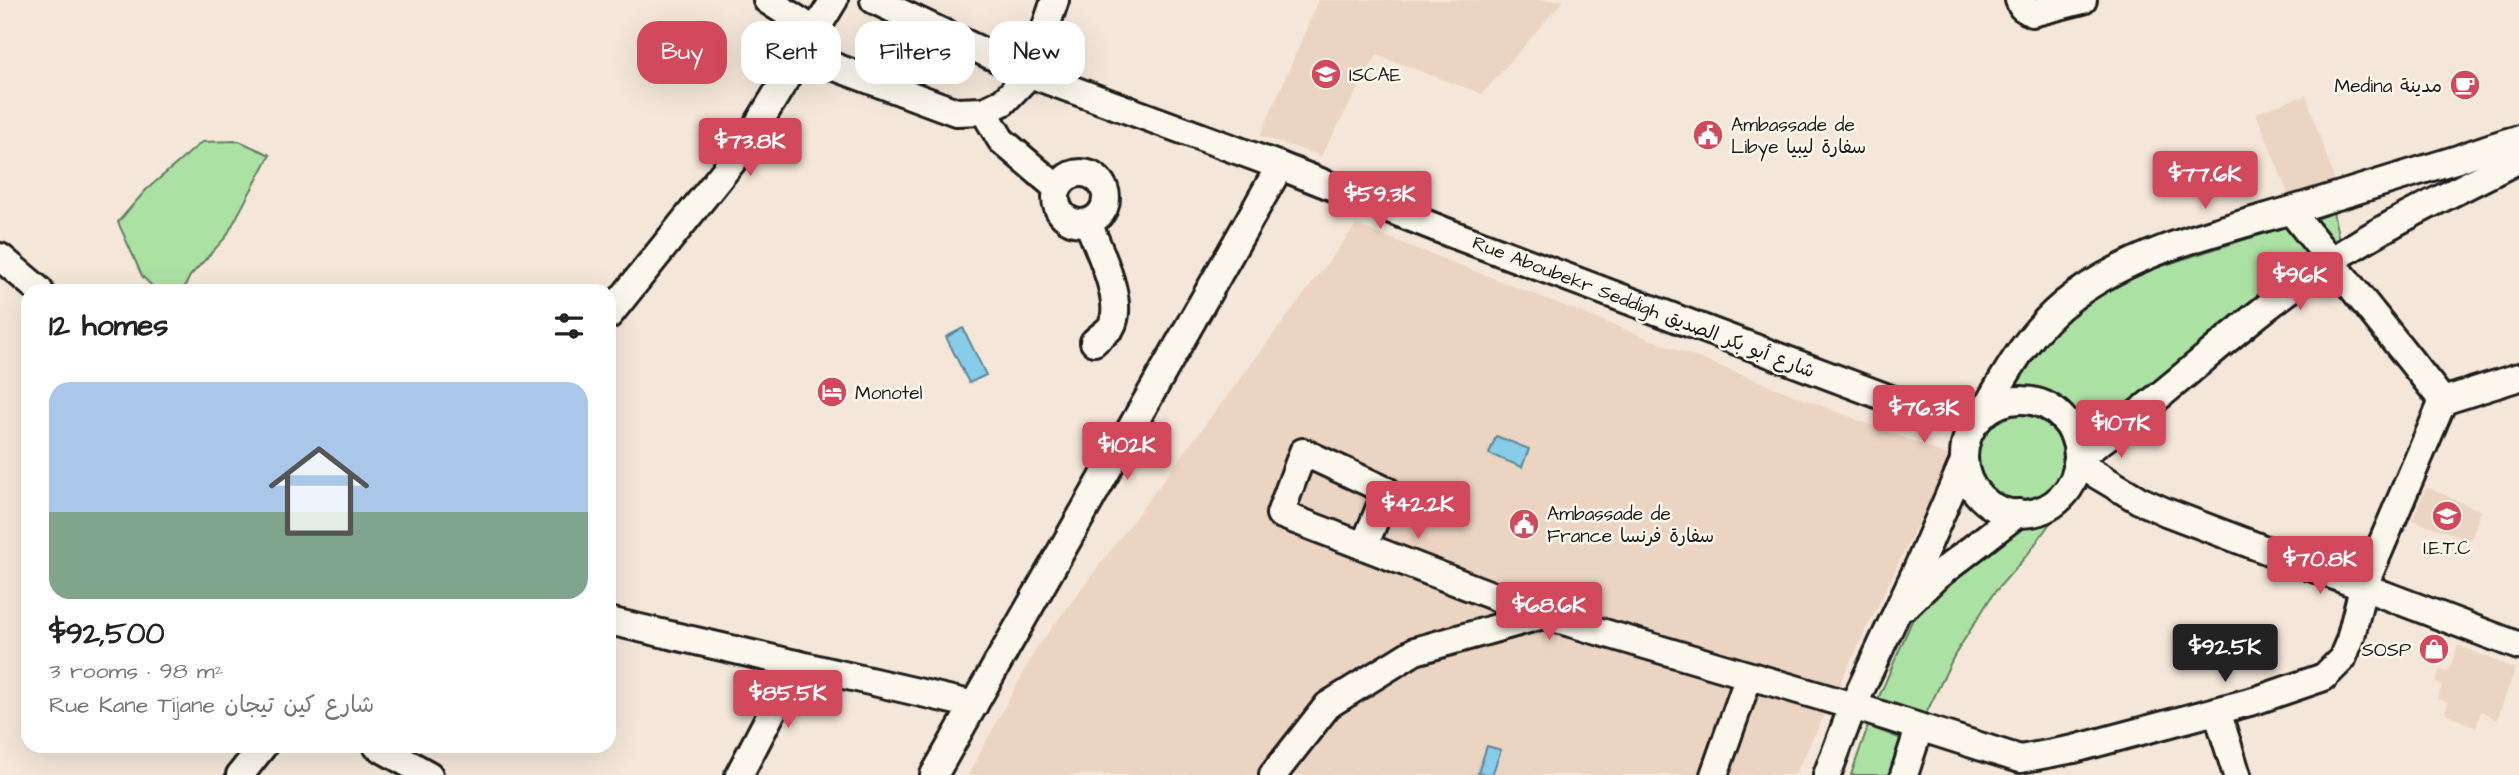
<!DOCTYPE html>
<meta charset="utf-8">
<style>
:root{--surface:#fff;--page:#f6f6f6;--text:#222;--muted:#767676;--line:#e0e0e0;--accent:#d1495b}
body{margin:0;font-family:"Architects Daughter","Playpen Sans Arabic",sans-serif;background:var(--page);color:var(--text);height:100vh;display:flex;flex-direction:column;font-size:26px;white-space:nowrap}
*{box-sizing:border-box;margin:0}
p{font-size:23px;color:var(--muted)}
.icon{flex:none;width:38px;height:38px;fill:none;stroke:currentColor;stroke-width:2;stroke-linecap:round;stroke-linejoin:round}
.map{position:relative;flex:1;overflow:hidden}
.drawer{position:absolute;left:21px;top:284px;width:595px;height:469px;display:flex;flex-direction:column;background:var(--surface);border-radius:21px;box-shadow:0 7px 28px #0002}
.drawer>*{flex:none}
.top-card{position:absolute;left:637px;top:21px;width:665px;height:63px;display:flex;gap:14px}
.price{position:absolute;translate:-50% -60px;padding:0 16px;border-radius:7px;background:var(--accent);color:#fff;font-size:23px;line-height:46px;filter:drop-shadow(0 2px 4px #0008)}
.price::after{content:'';position:absolute;left:50%;top:42px;width:21px;height:16px;margin-left:-10px;background:inherit;clip-path:polygon(0 0,100% 0,50% 100%)}
.price.on{background:#222;color:#fff}
ul{padding:0;list-style:none}
li{display:grid;align-content:center;gap:14px;height:371px;padding:0 28px}
li+li{border-top:2px solid var(--line)}
li span{display:grid;place-items:center;height:217px;border-radius:21px;color:#555}
li>.icon{margin-inline-start:auto}
span .icon{width:126px;height:126px;fill:#fffc;stroke-width:1}
li b{font-size:30px}
h2{display:flex;justify-content:space-between;align-items:center;height:84px;padding:0 28px;font-size:30px}
.pill{padding:0 24px;border-radius:21px;background:var(--surface);box-shadow:0 7px 28px #0002;font-size:24px;line-height:63px}
.pill.on{background:var(--accent);color:#fff}
.map>svg:first-child{display:block}
.built{fill:#ecd4c2}
.green{fill:#ace1a4;stroke:#647e60;stroke-width:2}
.water{fill:#88cce9;stroke:#5d8697;stroke-width:2}
.lines{fill:none;stroke-linecap:round;stroke-linejoin:round}
.minor-casing{stroke:#1c1c1c;stroke-width:32}
.minor{stroke:#fbf7ec;stroke-width:26}
.labels{text-anchor:middle;stroke-width:5;stroke-linejoin:round;paint-order:stroke}
.poi-label{font-size:19px;fill:#1c1c1c;stroke:#fbf7ec;text-anchor:start}
.street-label{font-size:19px;fill:#1c1c1c;stroke:#fbf7ec}
</style>
<div class="map">
<svg width="2519" height="775" viewBox="0 0 2519 775">
<rect width="100%" height="100%" fill="#f4e7d9"/>
<filter id="ink" filterUnits="userSpaceOnUse"><feTurbulence type="fractalNoise" baseFrequency=".0143" numOctaves="2"/><feDisplacementMap in="SourceGraphic" scale="14" xChannelSelector="R" yChannelSelector="G"/><feConvolveMatrix kernelMatrix="1 2 1 2 8 2 1 2 1" color-interpolation-filters="sRGB"/></filter>
<g filter="url(#ink)">
<g class="built">
<path d="M1319 0H1564L1482 94 1377 55 1321 156 1260 136Z"/>
<path d="M2306 95 2335 181 2289 196 2256 113Z"/>
<path d="M1356 225 1951 456 1795 775H968L1036 649Z"/>
<path d="M2426 487 2481 511 2471 540 2412 520Z"/>
<path d="M2458 645 2515 669 2497 720 2481 711 2476 728 2445 713 2448 702 2437 699 2442 686 2436 683 2439 670 2448 672Z"/>
</g>
<g class="green">
<path d="M239 141 270 155 226 237 190 276 183 290H156L142 276 118 222 146 190 202 142Z"/>
<path d="M2333 212 2340 244 2096 443 2081 416 2059 398 2034 387 2010 391C2027 360 2058 322 2087 303 2125 276 2171 263 2215 249 2254 237 2293 225 2333 212Z"/>
<circle cx="2020" cy="458" r="43"/>
<path d="M2058 512 2028 554 1993 594 1954 656 1920 726 1875 706 1914 616 1954 570 2020 524Z"/>
<path d="M1868 726 1925 748 1913 775H1851Z"/>
</g>
<g class="water">
<path d="M963 328 986 375 969 383 946 337Z"/>
<path d="M1496 436 1529 449 1522 467 1489 454Z"/>
<path d="M1487 746 1501 750 1492 775 1478 773Z"/>
</g>
<g class="lines">
<g class="minor-casing">
<g id="minor">
<path d="M767 0 815 31"/>
<path d="M874 0 1030 74 1280 166 1452 234 1909 406 1977 421"/>
<path d="M2019 0 2022 7 2032 13 2083 0"/>
<path d="M800 54 956 112 984 111 1003 102 1030 74 1055 0"/>
<path d="M984 111 1001 140 1057 188"/>
<circle cx="1081" cy="198" r="25"/>
<path d="M2291 211 2443 401"/>
<path d="M1088 222C1097 247 1126 302 1111 327 1107 332 1099 337 1094 342"/>
<path d="M0 257 39 290"/>
<path d="M609 315 744 147 834 0"/>
<circle cx="2021" cy="457" r="57"/>
<path d="M1981 417C2007 371 2031 327 2074 296 2147 243 2237 228 2321 201 2367 187 2413 173 2458 159 2478 152 2498 144 2519 139"/>
<path d="M2078 457C2167 398 2241 319 2331 261 2391 221 2456 192 2519 159"/>
<path d="M2077 463 2139 500 2166 512 2519 646"/>
<path d="M1364 546 1387 491 1303 452 1280 514 1543 615"/>
<path d="M1907 605 1937 576 2018 513"/>
<path d="M609 621 974 705"/>
<path d="M2217 711 2237 775"/>
<path d="M377 746 429 775"/>
<path d="M240 775 263 746"/>
<path d="M739 775 797 664"/>
<path d="M934 775 1280 166"/>
<path d="M1273 775 1328 705 1415 651 1543 615 1853 706 2020 759 2074 749 2257 700 2324 677 2342 659 2350 640 2363 588 2443 401 2519 377"/>
<path d="M1714 775 1749 676"/>
<path d="M1827 775 1853 706 1918 567 1964 461"/>
<path d="M1904 775 1919 729"/>
</g>
</g>
<use href="#minor" class="minor"/>
</g>
</g>
<defs>
<g id="university-disc" transform="scale(1.575)"><circle r="9.5" fill="#d1495b" stroke="#fbf7ec"/><path d="M0-5L7-2L0 1L-7-2ZM-4 1L0 2.5L4 1V4Q0 6-4 4Z" fill="#fff"/></g>
<g id="cafe-disc" transform="scale(1.575)"><circle r="9.5" fill="#d1495b" stroke="#fbf7ec"/><path d="M-5.5-4.5H6V0H3Q3 3.5 0 3.5H-2.5Q-5.5 3.5-5.5 0ZM3-3.2v2h1.7v-2ZM-6 4.5H4V6H-6Z" fill="#fff"/></g>
<g id="civic-disc" transform="scale(1.575)"><circle r="9.5" fill="#d1495b" stroke="#fbf7ec"/><path d="M-.6-6.5H3V-4.5H.6V-3L4-1V1h2V6H-6V1h2V-1L-.6-3ZM-1.2 2.5V6h2.4V2.5Z" fill="#fff"/></g>
<g id="hotel-disc" transform="scale(1.575)"><circle r="9.5" fill="#d1495b" stroke="#fbf7ec"/><path d="M-6-4.5h1.5V1H6V5H4.5V3h-9V5H-6ZM-4 0a1.8 1.8 0 1 1 3.6 0ZM.5 0V-2.5h3Q6-2.5 6 0Z" fill="#fff"/></g>
<g id="school-disc" transform="scale(1.575)"><circle r="9.5" fill="#d1495b" stroke="#fbf7ec"/><path d="M0-5L7-2L0 1L-7-2ZM-4 1L0 2.5L4 1V4Q0 6-4 4Z" fill="#fff"/></g>
<g id="shop-disc" transform="scale(1.575)"><circle r="9.5" fill="#d1495b" stroke="#fbf7ec"/><path d="M-5-2.5h2.3a2.7 3.5 0 0 1 5.4 0H5L5.5 6h-11ZM-1.5-2.5h3a1.5 2.3 0 0 0-3 0Z" fill="#fff"/></g>
</defs>
<g fill-rule="evenodd">
<use href="#university-disc" x="1326" y="74"/>
<use href="#cafe-disc" x="2465" y="85"/>
<use href="#civic-disc" x="1708" y="135"/>
<use href="#hotel-disc" x="832" y="392"/>
<use href="#school-disc" x="2447" y="516"/>
<use href="#civic-disc" x="1524" y="524"/>
<use href="#shop-disc" x="2434" y="649"/>
</g>
<g class="labels">
<g class="poi-label">
<text x="1349" y="81">ISCAE</text>
<text x="2442" y="92" text-anchor="end">Medina مدينة</text>
<text x="1731" y="131">Ambassade de<tspan x="1731" dy="22">Libye سفارة ليبيا</tspan></text>
<text x="855" y="399">Monotel</text>
<text x="1547" y="520">Ambassade de<tspan x="1547" dy="22">France سفارة فرنسا</tspan></text>
<text x="2447" y="554" text-anchor="middle">I.E.T.C</text>
<text x="2411" y="656" text-anchor="end">SOSP</text>
</g>
<g class="street-label">
<text transform="translate(1644 306) rotate(21)" y="7">Rue Aboubekr Seddigh شارع أبو بكر الصديق</text>
</g>
</g>
</svg>
<b class="price" style="left:750px;top:178px">$73.8K</b>
<b class="price" style="left:2205px;top:211px">$77.6K</b>
<b class="price" style="left:1380px;top:231px">$59.3K</b>
<b class="price" style="left:2300px;top:312px">$96K</b>
<b class="price" style="left:1924px;top:445px">$76.3K</b>
<b class="price" style="left:2121px;top:460px">$107K</b>
<b class="price" style="left:1127px;top:482px">$102K</b>
<b class="price" style="left:1418px;top:541px">$42.2K</b>
<b class="price" style="left:2320px;top:596px">$70.8K</b>
<b class="price" style="left:1549px;top:642px">$68.6K</b>
<b class="price on" style="left:2225px;top:684px">$92.5K</b>
<b class="price" style="left:788px;top:730px">$85.5K</b>
<div class="top-card">
<a class="pill on">Buy</a>
<a class="pill">Rent</a>
<a class="pill">Filters</a>
<a class="pill">New</a>
</div>
<section class="drawer">
<h2>12 homes<svg class="icon" aria-label="filters" viewBox="0 0 24 24"><path d="M4 7h16M4 17h16"/><circle cx="9" cy="7" r="2"/><circle cx="15" cy="17" r="2"/></svg></h2>
<ul>
<li><span style="background:linear-gradient(#a9c7e8 60%,#7fa58c 0)"><svg class="icon" aria-label="home" viewBox="0 0 24 24"><path d="M3 11l9-7 9 7M6 9v11h12V9"/></svg></span><div><b>$92,500</b><p>3 rooms · 98 m²</p><p>Rue Kane Tijane شارع كين تيجان</p></div></li>
</ul>
</section>
</div>
